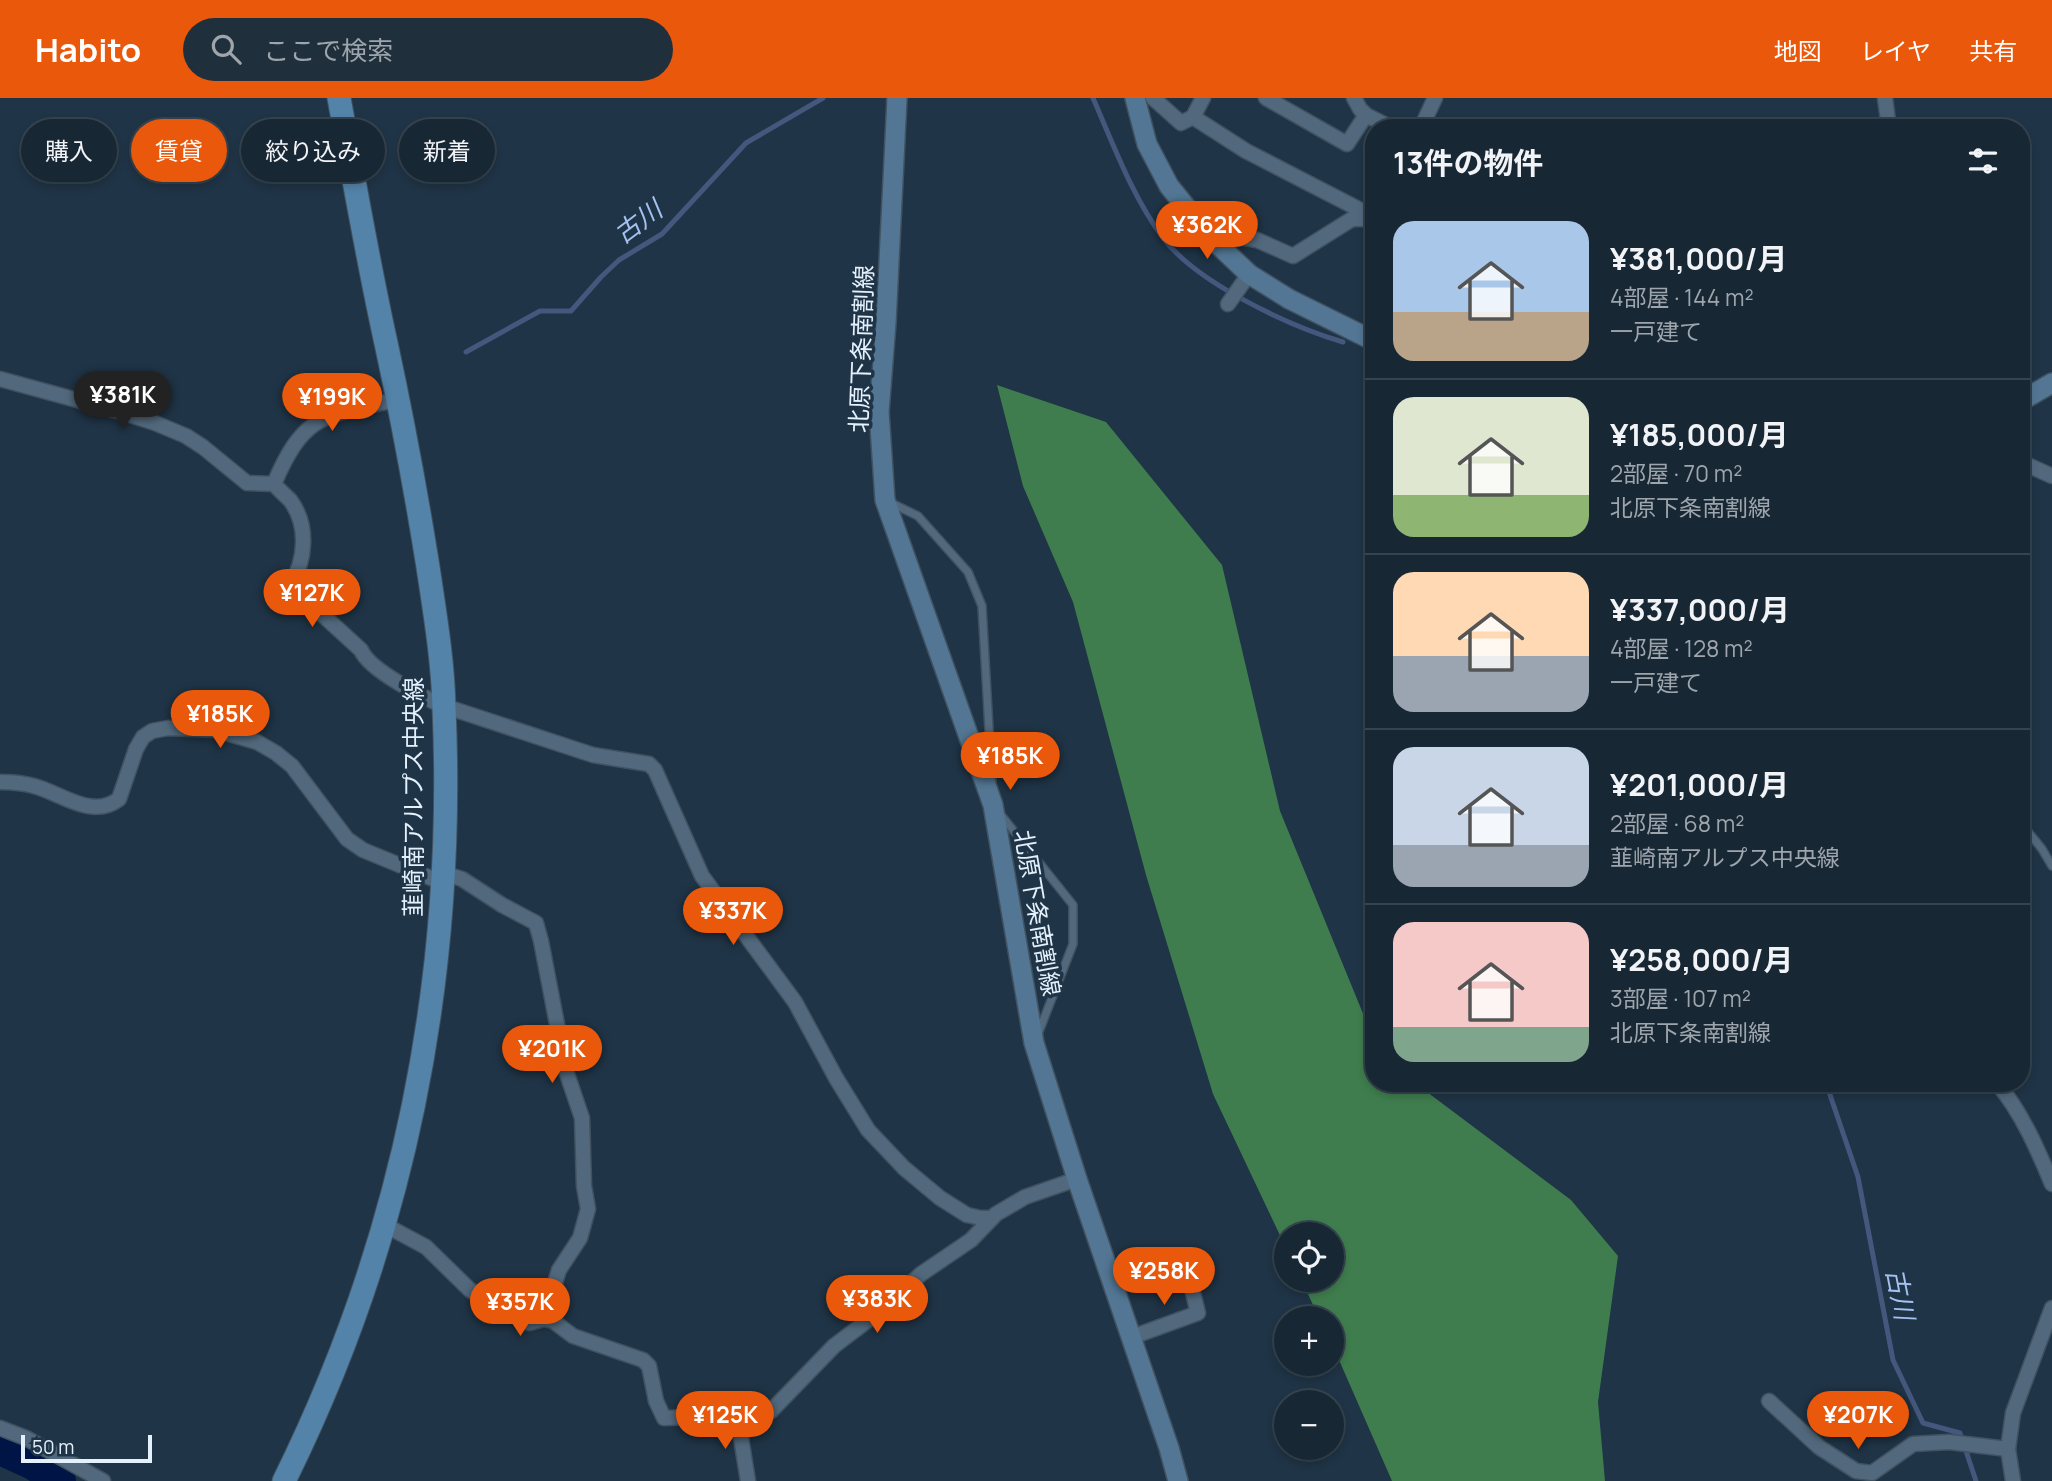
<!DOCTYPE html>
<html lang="ja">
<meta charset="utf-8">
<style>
:root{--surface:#172734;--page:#202f3c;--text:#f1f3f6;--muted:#9ea5ac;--line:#36444f;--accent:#ea580c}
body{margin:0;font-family:Manrope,"Noto Sans JP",sans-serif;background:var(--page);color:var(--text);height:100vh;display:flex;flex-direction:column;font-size:26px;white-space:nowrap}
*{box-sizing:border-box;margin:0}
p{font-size:23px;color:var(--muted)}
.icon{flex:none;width:38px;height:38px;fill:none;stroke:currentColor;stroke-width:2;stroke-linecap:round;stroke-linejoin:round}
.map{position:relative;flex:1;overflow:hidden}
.panel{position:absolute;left:1365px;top:21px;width:665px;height:973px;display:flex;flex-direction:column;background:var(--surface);border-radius:28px;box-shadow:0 4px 10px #0003,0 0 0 2px var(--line)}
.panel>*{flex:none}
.top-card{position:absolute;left:21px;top:21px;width:665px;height:63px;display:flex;gap:14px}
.controls{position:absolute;left:1274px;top:1124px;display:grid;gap:14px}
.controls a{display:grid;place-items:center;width:70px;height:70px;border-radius:50%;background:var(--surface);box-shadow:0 4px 10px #0003,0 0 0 2px var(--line);font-size:35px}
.scale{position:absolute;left:21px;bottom:18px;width:131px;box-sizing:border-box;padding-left:7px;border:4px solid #e4f0fc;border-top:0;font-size:19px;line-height:24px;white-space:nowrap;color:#e4f0fc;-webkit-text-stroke:5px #1f3446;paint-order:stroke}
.price{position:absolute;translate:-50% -60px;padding:0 16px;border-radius:24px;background:var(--accent);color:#fff;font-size:23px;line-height:46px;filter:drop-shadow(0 2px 4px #0008)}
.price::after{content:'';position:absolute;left:50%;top:42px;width:21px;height:16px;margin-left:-10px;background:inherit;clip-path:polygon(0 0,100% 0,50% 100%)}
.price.current{background:#222;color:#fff}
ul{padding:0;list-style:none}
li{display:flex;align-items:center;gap:21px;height:175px;padding:0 28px}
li+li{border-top:2px solid var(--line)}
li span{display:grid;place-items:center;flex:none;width:196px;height:140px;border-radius:21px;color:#555}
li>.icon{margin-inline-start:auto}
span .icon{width:84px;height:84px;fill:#fffc;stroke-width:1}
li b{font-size:30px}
h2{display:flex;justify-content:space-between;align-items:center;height:84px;padding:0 28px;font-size:30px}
.tag{padding:0 24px;border-radius:32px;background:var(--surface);box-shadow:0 4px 10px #0003,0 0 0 2px var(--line);font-size:24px;line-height:63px}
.tag.current{background:var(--accent);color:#fff}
header{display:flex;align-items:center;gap:42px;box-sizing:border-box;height:98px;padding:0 35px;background:var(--accent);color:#fff}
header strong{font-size:33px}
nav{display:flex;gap:38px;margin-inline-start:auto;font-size:24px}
.search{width:490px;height:63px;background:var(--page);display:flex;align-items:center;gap:18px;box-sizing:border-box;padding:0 24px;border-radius:38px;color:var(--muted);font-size:26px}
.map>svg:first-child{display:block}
.forest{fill:#3f7d4e}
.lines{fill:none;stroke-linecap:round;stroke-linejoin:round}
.stream{stroke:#44577d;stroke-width:5}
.river{stroke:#001546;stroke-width:32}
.lane-casing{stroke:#405261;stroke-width:10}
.street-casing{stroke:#405261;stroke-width:17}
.secondary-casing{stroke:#405261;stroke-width:22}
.primary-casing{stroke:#405261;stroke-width:25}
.lane{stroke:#52697d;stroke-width:7}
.street{stroke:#52697d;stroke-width:14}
.secondary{stroke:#527693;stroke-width:19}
.primary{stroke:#5383a9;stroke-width:23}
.labels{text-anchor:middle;stroke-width:7;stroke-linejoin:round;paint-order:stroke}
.street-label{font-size:24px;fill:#e4f0fc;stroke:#1f3446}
.water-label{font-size:26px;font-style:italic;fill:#a4c1f2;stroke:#1f3446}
</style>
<header>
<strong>Habito</strong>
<div class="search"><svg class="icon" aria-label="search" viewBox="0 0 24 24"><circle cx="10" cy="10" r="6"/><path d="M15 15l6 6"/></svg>ここで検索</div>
<nav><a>地図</a><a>レイヤ</a><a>共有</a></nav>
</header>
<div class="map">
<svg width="2052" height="1383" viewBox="0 0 2052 1383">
<rect width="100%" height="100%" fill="#1f3446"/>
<path class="forest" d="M997 287 1106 324 1222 467 1280 713 1364 918 1374 932V985H1415L1571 1102 1618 1158 1598 1304 1605 1383H1392L1332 1246V1220H1319L1301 1181H1332V1136H1286V1150L1213 996 1146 777 1073 504 1023 388Z"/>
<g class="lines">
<g class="stream">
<path d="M1093 0C1114 48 1132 98 1163 140 1197 185 1289 228 1343 244"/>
<path d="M466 254 540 213H571L601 179 619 162 662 136 746 45 823 0"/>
<path d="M1826 985 1858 1079 1893 1262 1923 1325 1960 1335 1976 1383"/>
</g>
<path class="river" d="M0 1351 33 1366 60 1383"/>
<g class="lane-casing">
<g id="lane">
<path d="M889 404 918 418 968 474 982 508 992 684"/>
<path d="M1001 717 1073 807V846L1038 936"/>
<path d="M2021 725 2042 751 2052 768"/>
</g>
</g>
<g class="street-casing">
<g id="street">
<path d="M1153 0 1181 25 1193 19 1246 53 1374 119"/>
<path d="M1266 0 1347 46 1366 17 1392 30"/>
<path d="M1354 0 1360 11 1366 17"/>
<path d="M1885 0 1889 30"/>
<path d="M1193 19 1203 0"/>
<path d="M1421 30 1435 0"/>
<path d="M1211 140H1245L1257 142 1293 158 1352 121H1374"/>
<path d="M1228 206 1249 176"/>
<path d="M0 281 121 314 155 325 186 338 203 349 247 385 274 386C279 392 285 397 290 402 309 427 306 463 290 487L361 552C369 572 424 600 444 608L593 657 649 666 655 672 702 778 795 904 836 980 868 1032 904 1070 940 1100 967 1117 981 1120H992"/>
<path d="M2021 364 2052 378"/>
<path d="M274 386C305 312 327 318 399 301"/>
<path d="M0 684C11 684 23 685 34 688 61 695 92 722 119 701L136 651 143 639 152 633 168 630 216 632 257 644 276 655 292 668 347 741 363 752 443 785"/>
<path d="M443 775 462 781 502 807 536 825 541 843 566 973 582 1020 584 1088 588 1111 580 1140 559 1172 554 1188 553 1223"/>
<path d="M1997 985C2022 1015 2037 1050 2052 1086"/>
<path d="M385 1127 426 1149 470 1192 529 1225 544 1221 553 1223 573 1238 643 1262 649 1268 656 1303 664 1320 694 1319 745 1325 771 1313 834 1248 888 1207 921 1176 971 1142 996 1116 1025 1099 1077 1081"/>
<path d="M1132 1239 1198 1215 1188 1175"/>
<path d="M1769 1303 1819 1349 1856 1373 1872 1375 1913 1346 1949 1344 2008 1351"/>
<path d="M745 1325 741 1340 748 1383"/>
<path d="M0 1330 26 1340 103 1383"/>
<path d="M2013 1383 2008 1351 2013 1315 2052 1210"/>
</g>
</g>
<g class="secondary-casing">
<g id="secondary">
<path d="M897 0 886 225 879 314 885 402 993 707 1034 945 1077 1081 1169 1350 1178 1383"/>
<path d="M1135 0 1147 46 1169 88 1211 140 1249 176 1289 201 1374 243"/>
<path d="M2021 303 2052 285"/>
</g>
</g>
<g class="primary-casing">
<path id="primary" d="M284 1383C404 1141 456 880 444 610 443 563 435 516 428 469 416 394 402 319 386 245 368 164 354 82 339 0"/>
</g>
<use href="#lane" class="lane"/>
<use href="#street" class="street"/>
<use href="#secondary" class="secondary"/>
<use href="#primary" class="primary"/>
</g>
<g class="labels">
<g class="street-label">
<text transform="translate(862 251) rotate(-88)" y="8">北原下条南割線</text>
<text transform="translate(414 699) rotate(-90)" y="8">韮崎南アルプス中央線</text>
<text transform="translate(1037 815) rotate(80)" y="8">北原下条南割線</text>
</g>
<g class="water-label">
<text transform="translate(638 124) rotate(-37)" y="9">古川</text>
<text transform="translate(1900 1196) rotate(79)" y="9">古川</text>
</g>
</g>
</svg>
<div class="controls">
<a><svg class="icon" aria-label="locate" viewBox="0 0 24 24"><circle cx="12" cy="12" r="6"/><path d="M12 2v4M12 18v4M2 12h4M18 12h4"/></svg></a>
<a>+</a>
<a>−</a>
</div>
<div class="scale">50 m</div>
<b class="price" style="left:1207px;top:163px">¥362K</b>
<b class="price current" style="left:123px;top:333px">¥381K</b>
<b class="price" style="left:332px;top:335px">¥199K</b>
<b class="price" style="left:312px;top:531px">¥127K</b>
<b class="price" style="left:220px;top:652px">¥185K</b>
<b class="price" style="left:1010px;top:694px">¥185K</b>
<b class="price" style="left:733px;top:849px">¥337K</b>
<b class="price" style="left:552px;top:987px">¥201K</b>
<b class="price" style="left:1164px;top:1209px">¥258K</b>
<b class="price" style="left:877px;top:1237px">¥383K</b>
<b class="price" style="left:520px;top:1240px">¥357K</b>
<b class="price" style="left:725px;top:1353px">¥125K</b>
<b class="price" style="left:1858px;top:1353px">¥207K</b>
<div class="top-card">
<a class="tag">購入</a>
<a class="tag current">賃貸</a>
<a class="tag">絞り込み</a>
<a class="tag">新着</a>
</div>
<section class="panel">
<h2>13件の物件<svg class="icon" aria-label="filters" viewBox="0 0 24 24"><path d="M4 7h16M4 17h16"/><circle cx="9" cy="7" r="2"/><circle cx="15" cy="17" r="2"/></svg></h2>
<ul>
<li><span style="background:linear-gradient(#a9c7e8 65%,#b9a48a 0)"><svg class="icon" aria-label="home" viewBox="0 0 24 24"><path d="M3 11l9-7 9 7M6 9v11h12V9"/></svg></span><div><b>¥381,000/月</b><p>4部屋 · 144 m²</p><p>一戸建て</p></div></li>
<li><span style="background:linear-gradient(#dfe7d0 70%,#8fb573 0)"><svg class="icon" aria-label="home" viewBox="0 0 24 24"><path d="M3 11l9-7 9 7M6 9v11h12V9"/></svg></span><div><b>¥185,000/月</b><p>2部屋 · 70 m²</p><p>北原下条南割線</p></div></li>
<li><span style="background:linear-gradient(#ffd9b3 60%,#9aa5b1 0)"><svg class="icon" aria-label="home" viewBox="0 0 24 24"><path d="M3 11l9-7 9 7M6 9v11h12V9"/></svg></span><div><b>¥337,000/月</b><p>4部屋 · 128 m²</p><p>一戸建て</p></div></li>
<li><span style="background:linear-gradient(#c9d6e8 70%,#9aa5b1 0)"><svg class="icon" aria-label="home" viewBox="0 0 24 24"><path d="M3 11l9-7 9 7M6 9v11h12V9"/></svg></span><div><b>¥201,000/月</b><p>2部屋 · 68 m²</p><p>韮崎南アルプス中央線</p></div></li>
<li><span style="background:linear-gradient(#f6c9c9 75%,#7fa58c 0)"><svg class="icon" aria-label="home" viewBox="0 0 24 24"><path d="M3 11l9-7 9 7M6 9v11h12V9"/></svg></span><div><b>¥258,000/月</b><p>3部屋 · 107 m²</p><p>北原下条南割線</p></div></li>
</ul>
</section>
</div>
